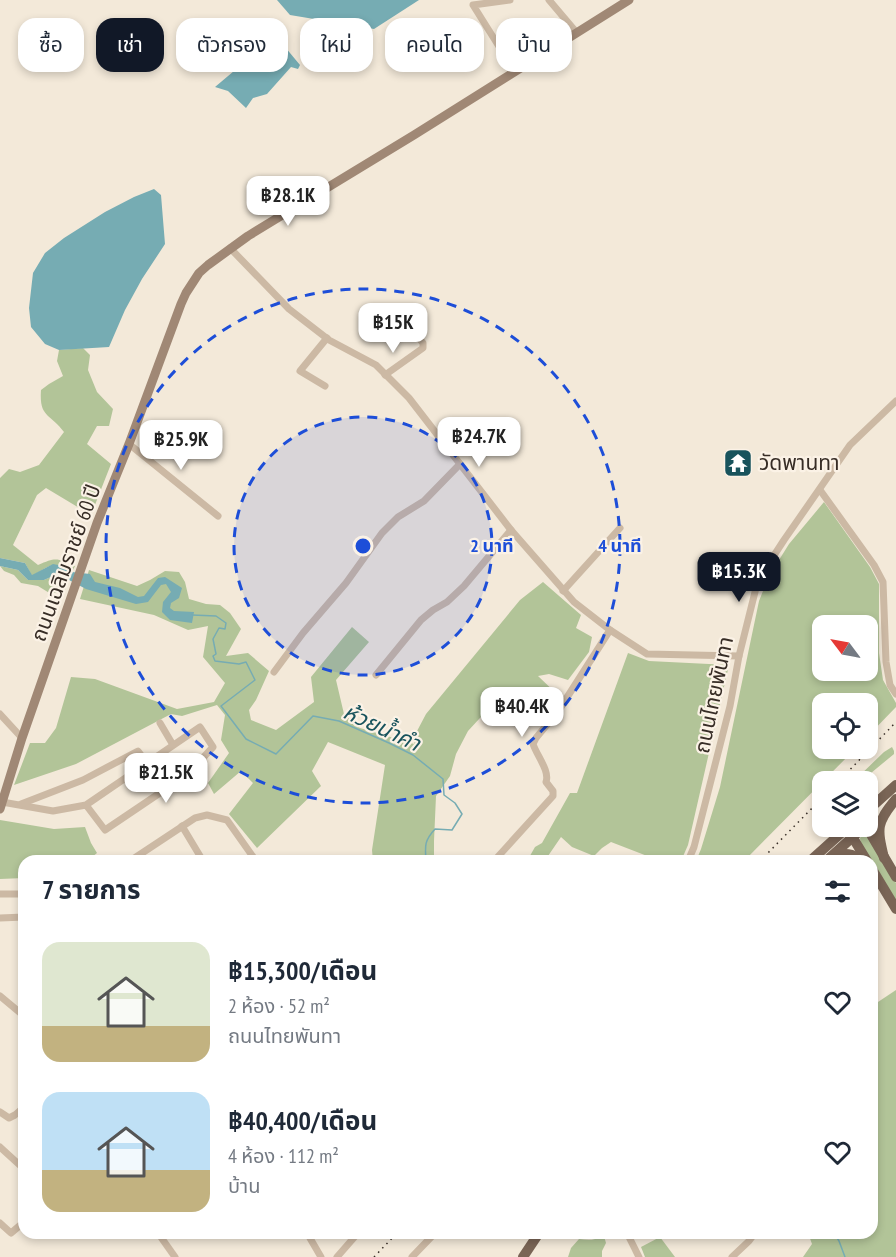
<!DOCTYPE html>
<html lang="th">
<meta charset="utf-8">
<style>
:root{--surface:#fff;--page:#f2f2f3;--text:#1f2937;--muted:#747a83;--accent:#111827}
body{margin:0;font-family:"PT Sans Narrow","Noto Sans Thai",sans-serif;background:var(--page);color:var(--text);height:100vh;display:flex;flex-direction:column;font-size:22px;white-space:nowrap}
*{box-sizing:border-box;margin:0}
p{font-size:20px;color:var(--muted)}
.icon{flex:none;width:33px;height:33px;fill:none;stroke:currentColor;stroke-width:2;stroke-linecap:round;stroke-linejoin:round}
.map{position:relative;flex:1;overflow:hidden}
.details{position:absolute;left:18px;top:855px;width:860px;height:384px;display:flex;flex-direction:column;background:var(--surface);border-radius:18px;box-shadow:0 3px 9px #0003}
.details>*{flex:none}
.top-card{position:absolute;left:18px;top:18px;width:861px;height:54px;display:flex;gap:12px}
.needle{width:39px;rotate:302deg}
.buttons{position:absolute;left:812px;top:615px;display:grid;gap:12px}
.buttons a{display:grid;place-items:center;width:66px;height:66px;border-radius:12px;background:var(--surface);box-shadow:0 3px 9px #0003;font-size:30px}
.price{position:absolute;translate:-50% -51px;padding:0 14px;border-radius:12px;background:#fff;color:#222;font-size:20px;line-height:39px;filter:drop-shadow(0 2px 3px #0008)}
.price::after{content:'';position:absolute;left:50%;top:36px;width:18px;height:14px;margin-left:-9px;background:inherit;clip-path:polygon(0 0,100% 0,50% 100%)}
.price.on{background:var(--accent);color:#fff}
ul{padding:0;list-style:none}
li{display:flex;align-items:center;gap:18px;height:150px;padding:0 24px}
li span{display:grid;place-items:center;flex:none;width:168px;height:120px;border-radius:18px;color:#555}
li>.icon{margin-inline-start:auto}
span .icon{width:72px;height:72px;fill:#fffc;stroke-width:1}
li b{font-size:26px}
h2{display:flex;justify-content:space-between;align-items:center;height:72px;padding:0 24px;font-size:26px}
.pill{padding:0 21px;border-radius:18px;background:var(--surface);box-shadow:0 3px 9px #0003;font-size:21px;line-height:54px}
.pill.on{background:var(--accent);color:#fff}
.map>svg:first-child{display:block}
.green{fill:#b2c498;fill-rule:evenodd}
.water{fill:#76acb3}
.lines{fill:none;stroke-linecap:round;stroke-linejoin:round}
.stream{stroke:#76acb3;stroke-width:1.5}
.street{stroke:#ccb9a4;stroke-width:7}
.secondary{stroke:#a08875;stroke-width:9}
.primary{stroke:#7a6556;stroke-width:10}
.rail{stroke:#372d26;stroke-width:1.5;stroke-dasharray:1.5 4.5;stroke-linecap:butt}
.ring{fill:none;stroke:#1d4ed8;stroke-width:3;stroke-dasharray:10 8}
.labels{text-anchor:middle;stroke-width:4.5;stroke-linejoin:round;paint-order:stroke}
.poi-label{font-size:21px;fill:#372d26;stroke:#fbf2e6;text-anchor:start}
.street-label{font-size:21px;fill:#372d26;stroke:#fbf2e6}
.water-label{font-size:22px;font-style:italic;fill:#18535c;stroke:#fbf2e6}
.centre{fill:#1d4ed8;stroke:#fbf2e6;stroke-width:3}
.ring-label{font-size:18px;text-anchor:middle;font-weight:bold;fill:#1d4ed8;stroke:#fbf2e6;stroke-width:4.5;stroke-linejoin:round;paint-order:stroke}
</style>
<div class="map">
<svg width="896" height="1257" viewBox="0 0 896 1257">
<rect width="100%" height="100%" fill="#f3e9d9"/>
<g class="green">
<path d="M83 348 90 355 88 370 97 392 113 409 109 426H97L87 444 111 464 91 515 46 488 37 495 13 545 38 565C56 557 57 558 75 566L72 572C54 559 49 566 32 576L25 563 0 558V478L9 469 20 472 39 465 64 432C50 413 39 418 41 390L49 384 63 376 57 361 59 350Z"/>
<path d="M824 502 870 567 879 584V653L883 680 896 703V707L867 737V704H822V748L855 749 744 861H696L701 849 720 787 759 601 769 576 789 544ZM822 626H867V670H822Z"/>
<path d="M0 566 18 570 28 580H44L53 576 69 580 65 590 51 594 38 586 21 583 14 575 4 571Z"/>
<path d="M89 570 137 586 150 580 165 571 179 572 185 582 189 599 206 604 220 605 230 613 241 629 226 656 248 653 269 671 256 700 249 710 251 720 276 730 314 702 311 677 352 627 369 642 336 680 344 714 360 728 414 744 416 733 426 714 520 600 543 582 581 615 576 628 592 637 589 652 568 680 549 674 538 676 560 697 543 720 514 700 491 706 468 731 456 754 450 776 436 796 434 841V861H373L372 850 385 765 328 742 312 771 321 786 257 848 229 814 253 783 241 771 214 794 208 783 229 753 221 740 225 715 217 705 182 716 171 714 76 764 14 785 30 743H45L56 728 71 677 95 679 177 709 214 702 225 683 203 657 208 626 188 630 154 615 80 599Z"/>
<path d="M628 653 649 661 729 665 688 845 681 861H655V859L611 842 602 848 594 856 572 847 561 837 548 856V861H527L535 847 542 843 570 793H577Z"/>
<path d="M892 747 894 751V754L871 773 873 778 867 784V782L854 781 884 752Z"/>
<path d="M0 820 54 829 85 827 91 843 97 853 87 861H24V878L0 879Z"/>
<path d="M861 835H864L869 839 896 883V901L862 845 860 839Z"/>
<path d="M896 990V1257H803L812 1244 808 1233H872V1006Z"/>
<path d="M602 1236H604L606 1243 602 1251V1257H568L571 1248 579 1239C587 1240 594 1241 602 1236Z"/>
<path d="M660 1237 675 1257H645L641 1247Z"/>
</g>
<g class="water">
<path d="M277 0H419L374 29 290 15Z"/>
<path d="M280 41 300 65 298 69 291 67 267 94 253 98 246 108 228 91 215 87 247 60 257 63Z"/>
<path d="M154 189 161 195 165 244 142 279 125 310 109 347 59 350 45 344 31 327 29 308 33 273 45 253 64 238 105 212 134 197Z"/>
<path d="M0 558 25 563 32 575 53 564 63 566 72 572 90 574 95 582 120 588 138 597 144 596 158 578 165 577 182 588 179 598 171 603 170 608 174 611 194 612 192 623 170 620 162 612 163 602 171 592 166 584 161 585 148 602 136 604 86 589 69 580 53 576 44 580H28L18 570 0 566Z"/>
</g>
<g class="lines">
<g class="stream">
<path d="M192 615 216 616 226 623 225 629 219 628 213 639 216 654 213 656 215 661 239 664 246 662 255 680 221 706 246 739 276 754 313 716 339 721 389 743 413 755 443 779 444 795 455 803 462 814 452 830 435 829C424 841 425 846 426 861"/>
<path d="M813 1233 817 1234 821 1233"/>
<path d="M834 1233 839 1241 845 1257"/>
</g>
<g class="street">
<path d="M510 0 473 5 515 72"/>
<path d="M549 0 577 33"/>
<path d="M230 248 289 309 329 340 376 365 409 398 511 530 574 602 610 630 647 654 739 656"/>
<path d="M385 375 423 348V343L411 329H407L400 333"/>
<path d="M325 386 300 371 327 338"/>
<path d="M129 444 218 516"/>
<path d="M820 490 874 565 883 582 886 662 890 685 896 694"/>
<path d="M563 591 620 528"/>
<path d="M274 672 303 633 346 583 382 533 398 517 424 501 460 464"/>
<path d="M376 675 421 620 433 610 447 602 464 586 511 530"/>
<path d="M0 714 22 738"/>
<path d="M160 723 173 745"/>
<path d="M2 802 53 811 86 805 200 727 213 747 188 774 105 830 86 805"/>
<path d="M21 804 83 780 138 751 147 763"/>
<path d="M182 826 203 861"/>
<path d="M130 861 195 818 207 815 227 820 256 861"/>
<path d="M494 861 553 796V791L546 782C550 771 537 756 533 744L536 738 559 710 610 630"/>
<path d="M688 861 694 847 730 706 739 656 758 580 784 540 850 445 896 401"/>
<path d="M0 894H24"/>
<path d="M0 918 24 917"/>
<path d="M0 996 24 1016"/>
<path d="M0 1112 9 1118 15 1115 24 1107"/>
<path d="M0 1147 24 1169"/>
<path d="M0 1223 11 1233 24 1222"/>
<path d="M158 1233 175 1257"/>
<path d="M307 1233 321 1257"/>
<path d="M627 1233 639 1257"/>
<path d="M337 1257 358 1233"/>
<path d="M412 1257 435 1233"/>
<path d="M732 1257 749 1241 755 1233"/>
</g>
<path class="secondary" d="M0 809 22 738 97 523 129 444 181 304 186 293 199 273 208 265 248 236 414 135 629 0"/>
<g class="primary">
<path d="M867 811 896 785"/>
<path d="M866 826 896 877"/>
<path d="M850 833 867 861"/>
<path d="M833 857C845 852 852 853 863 861"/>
<path d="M884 858C877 828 876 823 896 799"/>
<path d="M810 861 849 826"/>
<path d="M826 861 865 826"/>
<path d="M872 869 896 909"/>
<path d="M523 1257 539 1233"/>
</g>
<g class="rail">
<path d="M838 782 896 722"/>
<path d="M760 861 822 798"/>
<path d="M374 1257 397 1233"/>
</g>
</g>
<circle cx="363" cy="546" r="129" fill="#1d4ed8" fill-opacity=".12"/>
<g class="ring">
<circle cx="363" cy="546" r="129"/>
<circle cx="363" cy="546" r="257"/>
</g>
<defs>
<g id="temple-square" transform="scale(1.5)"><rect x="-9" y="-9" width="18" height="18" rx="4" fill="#18535c" stroke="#fbf2e6"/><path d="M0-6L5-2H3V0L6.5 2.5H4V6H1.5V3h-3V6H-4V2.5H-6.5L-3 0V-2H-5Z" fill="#fff"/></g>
</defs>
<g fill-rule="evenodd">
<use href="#temple-square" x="738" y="463"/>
</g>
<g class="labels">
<g class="poi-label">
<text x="759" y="470">วัดพานทา</text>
</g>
<g class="street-label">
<text transform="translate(66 563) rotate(-70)" y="7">ถนนเฉลิมราชย์ 60 ปี</text>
<text transform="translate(714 695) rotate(-78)" y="7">ถนนไทยพันทา</text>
</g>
<g class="water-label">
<text transform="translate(382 727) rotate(25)" y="8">ห้วยน้ำคำ</text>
</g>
</g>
<circle cx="363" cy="546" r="9" class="centre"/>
<g class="ring-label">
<text x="492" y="552">2 นาที</text>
<text x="620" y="552">4 นาที</text>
</g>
</svg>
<div class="buttons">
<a><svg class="needle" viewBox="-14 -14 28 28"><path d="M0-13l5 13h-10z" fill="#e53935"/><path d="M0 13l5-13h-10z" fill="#747a83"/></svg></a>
<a><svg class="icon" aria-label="locate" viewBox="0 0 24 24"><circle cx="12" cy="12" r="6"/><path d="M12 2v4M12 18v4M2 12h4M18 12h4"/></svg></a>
<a><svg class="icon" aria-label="layers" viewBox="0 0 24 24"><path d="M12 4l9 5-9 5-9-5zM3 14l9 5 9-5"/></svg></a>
</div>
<b class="price" style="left:288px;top:227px">฿28.1K</b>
<b class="price" style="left:393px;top:354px">฿15K</b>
<b class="price" style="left:479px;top:468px">฿24.7K</b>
<b class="price" style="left:181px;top:471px">฿25.9K</b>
<b class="price on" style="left:739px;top:603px">฿15.3K</b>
<b class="price" style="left:522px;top:738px">฿40.4K</b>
<b class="price" style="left:166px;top:804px">฿21.5K</b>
<div class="top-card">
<a class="pill">ซื้อ</a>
<a class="pill on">เช่า</a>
<a class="pill">ตัวกรอง</a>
<a class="pill">ใหม่</a>
<a class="pill">คอนโด</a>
<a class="pill">บ้าน</a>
</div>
<section class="details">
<h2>7 รายการ<svg class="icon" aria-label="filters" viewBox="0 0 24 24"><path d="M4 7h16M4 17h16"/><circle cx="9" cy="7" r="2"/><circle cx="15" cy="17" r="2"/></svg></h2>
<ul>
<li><span style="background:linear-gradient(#dfe7d0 70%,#c2b280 0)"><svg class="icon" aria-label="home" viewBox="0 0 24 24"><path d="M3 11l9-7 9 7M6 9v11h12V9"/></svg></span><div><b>฿15,300/เดือน</b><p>2 ห้อง · 52 m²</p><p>ถนนไทยพันทา</p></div><svg class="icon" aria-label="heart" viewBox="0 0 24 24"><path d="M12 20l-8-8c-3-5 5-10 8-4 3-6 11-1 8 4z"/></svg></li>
<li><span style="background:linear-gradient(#bfe0f5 65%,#c2b280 0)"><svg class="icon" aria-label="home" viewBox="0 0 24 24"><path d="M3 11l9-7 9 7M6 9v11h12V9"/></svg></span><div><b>฿40,400/เดือน</b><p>4 ห้อง · 112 m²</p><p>บ้าน</p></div><svg class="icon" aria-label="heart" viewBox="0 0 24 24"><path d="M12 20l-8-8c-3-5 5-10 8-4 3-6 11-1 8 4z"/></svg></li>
</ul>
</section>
</div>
